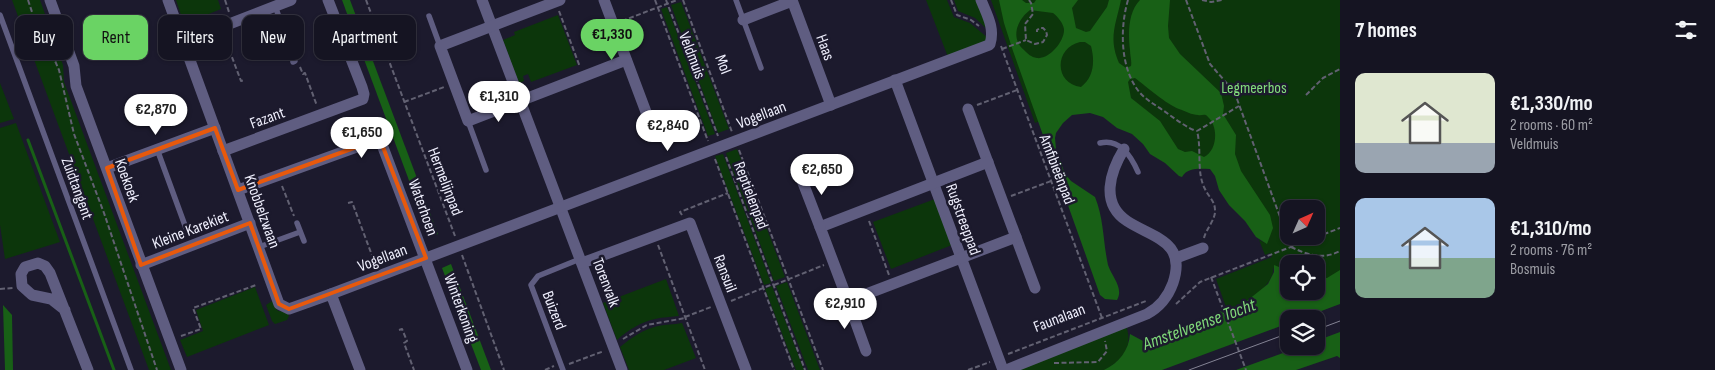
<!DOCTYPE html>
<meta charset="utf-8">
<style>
:root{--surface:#151422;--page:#22212f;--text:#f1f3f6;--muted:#9d9ea5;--line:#343340;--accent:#6ad364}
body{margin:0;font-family:"Sofia Sans Condensed",sans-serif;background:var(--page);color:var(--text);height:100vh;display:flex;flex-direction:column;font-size:19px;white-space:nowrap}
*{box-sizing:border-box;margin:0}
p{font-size:16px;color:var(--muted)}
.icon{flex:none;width:28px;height:28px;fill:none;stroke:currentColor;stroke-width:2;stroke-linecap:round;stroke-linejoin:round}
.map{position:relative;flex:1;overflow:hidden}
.side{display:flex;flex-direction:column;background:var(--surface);width:375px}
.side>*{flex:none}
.hud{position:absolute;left:15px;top:15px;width:475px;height:45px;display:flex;gap:10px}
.needle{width:32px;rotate:45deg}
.fabs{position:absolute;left:1280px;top:200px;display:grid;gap:10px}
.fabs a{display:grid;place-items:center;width:45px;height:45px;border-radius:10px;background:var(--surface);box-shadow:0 1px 4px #0004,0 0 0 1px var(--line);font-size:25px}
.price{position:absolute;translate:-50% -42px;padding:0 11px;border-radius:18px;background:#fff;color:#222;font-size:16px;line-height:32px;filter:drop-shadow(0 1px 2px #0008)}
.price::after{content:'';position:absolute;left:50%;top:30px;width:15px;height:11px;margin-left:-8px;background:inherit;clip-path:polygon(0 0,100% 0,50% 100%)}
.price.selected{background:var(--accent);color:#111}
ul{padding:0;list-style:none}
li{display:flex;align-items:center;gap:15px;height:125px;padding:0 15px}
li span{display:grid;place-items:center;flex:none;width:140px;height:100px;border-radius:10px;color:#555}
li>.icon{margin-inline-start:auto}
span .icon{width:60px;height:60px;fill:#fffc;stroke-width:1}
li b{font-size:21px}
h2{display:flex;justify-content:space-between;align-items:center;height:60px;padding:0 15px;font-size:21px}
.tag{padding:0 18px;border-radius:10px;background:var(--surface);box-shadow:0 1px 4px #0004,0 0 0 1px var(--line);font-size:18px;line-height:45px}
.tag.selected{background:var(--accent);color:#111}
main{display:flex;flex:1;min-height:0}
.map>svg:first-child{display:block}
.green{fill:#0c360b;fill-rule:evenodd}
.water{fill:#186016;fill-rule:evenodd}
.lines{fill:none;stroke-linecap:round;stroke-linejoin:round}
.stream{stroke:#186016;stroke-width:3}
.path{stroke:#626172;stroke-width:2;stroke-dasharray:5 2.5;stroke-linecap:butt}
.service{stroke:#5f5d81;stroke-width:5.5}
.minor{stroke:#5f5d81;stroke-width:11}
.tram{stroke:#848394;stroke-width:1}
.marked{fill:none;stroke:#e8590c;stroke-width:4;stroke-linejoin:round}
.labels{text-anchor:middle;stroke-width:5;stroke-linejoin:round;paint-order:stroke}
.street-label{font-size:16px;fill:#efeffd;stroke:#1c1a2d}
.park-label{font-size:16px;fill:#82dc7c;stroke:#1c1a2d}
.water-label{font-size:18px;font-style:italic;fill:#80da7a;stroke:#1c1a2d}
</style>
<main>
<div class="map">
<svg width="1340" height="370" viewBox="0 0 1340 370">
<rect width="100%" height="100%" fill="#1c1a2d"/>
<g class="green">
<path d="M12 0H40L63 65 64 82 171 370H149Z"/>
<path d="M176 0H218L221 9 184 24Z"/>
<path d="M926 0H947L954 17 970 23 988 38 987 42 948 57Z"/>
<path d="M954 0H978L990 32 975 18 958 11Z"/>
<path d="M991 0H1340V297L1295 314 1273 267C1276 285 1242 307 1227 310L1216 279 1272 257 1270 253 1265 255 1259 240 1266 243 1228 171 1155 150 1110 110 1079 104 1035 123ZM1289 209H1316V236H1289ZM1289 264H1316V291H1289Z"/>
<path d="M681 2 729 129 718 133 671 5Z"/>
<path d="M667 7 715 134 708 136 661 9Z"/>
<path d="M558 15 577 65 531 82 528 74 523 76 524 81 519 83 503 40 515 35 514 32Z"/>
<path d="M0 83 14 119 0 123Z"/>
<path d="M16 123 60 242 5 259 0 225V128Z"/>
<path d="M737 149 785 277 774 281 726 153Z"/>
<path d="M723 154 771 283 764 285 715 156Z"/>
<path d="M935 199 952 245 891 269 873 222Z"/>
<path d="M666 279 679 316C671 317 663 317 655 319 641 322 628 330 617 340L603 303Z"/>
<path d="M787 282 820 370H808L776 286Z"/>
<path d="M772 286 804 370H796L765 289Z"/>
<path d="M255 287 269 325 187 357 180 340 203 331 196 310Z"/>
<path d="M272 301 278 311 287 312 289 316 287 320 275 324 272 321 266 305Z"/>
<path d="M682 323 696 358 664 370H629L620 347C631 338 644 329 658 326 666 324 674 325 682 323Z"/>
<path d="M1125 323C1134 345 1125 358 1105 370H1005Z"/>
</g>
<g class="water">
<path d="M342 0H350L438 234 430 237Z"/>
<path d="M999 0H1022L1026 3H1034L1036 0H1078L1072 8 1076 28 1086 32 1090 31 1107 7 1109 0H1121C1116 24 1108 38 1119 63L1126 68 1131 66C1132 61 1130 56 1130 50 1128 34 1128 12 1140 0H1170L1168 26 1169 38 1180 54 1221 93 1224 106 1223 114 1236 135 1235 154 1241 171 1270 215 1273 228 1267 244 1256 237 1245 221 1229 205 1219 190 1215 176 1210 169C1199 169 1188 167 1182 177L1179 176 1165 163 1150 154 1143 144 1132 134 1117 128 1103 117 1090 113 1072 115 1063 123 1056 133 1055 138 1056 149 1065 174 1071 181 1095 197C1104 219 1103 242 1108 265 1112 277 1124 288 1117 300L1105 299 1100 295 1013 51 1004 23ZM1030 10 1053 13C1058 17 1063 23 1064 29 1065 41 1049 60 1037 58 1031 57 1028 54 1024 50 1010 38 1017 20 1030 10ZM1080 42H1085L1091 46C1095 61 1094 77 1081 87 1054 84 1054 48 1080 42ZM1135 78C1147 87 1166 104 1179 109 1185 111 1192 115 1198 115 1202 116 1205 113 1208 117 1219 127 1217 151 1204 157L1192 151 1185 152 1178 149 1160 121 1131 98 1128 82 1130 79Z"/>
<path d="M451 264 491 370H481L442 268Z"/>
<path d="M1274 265 1289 271V291H1316V277L1327 278 1340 270V304L1300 319H1289V323L1162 370H1104C1119 363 1129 350 1130 334L1143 341 1154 340 1181 327 1192 324 1213 314 1243 304 1268 284 1274 272Z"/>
<path d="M3 305 12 315 13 370H5Z"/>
<path d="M1340 332V358L1337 356 1296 370H1236L1302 346H1316V341Z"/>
</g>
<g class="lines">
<path class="stream" d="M28 140 114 370"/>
<g class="path">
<path d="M28 0 34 18 42 31 59 70 74 134 104 213 157 370"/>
<path d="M225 0 229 12"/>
<path d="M366 0 455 236"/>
<path d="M655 0 708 141"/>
<path d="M666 0 718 136"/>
<path d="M683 0 732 132"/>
<path d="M951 0 957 15 971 20 979 26"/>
<path d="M1029 0 1031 3 1033 14 1025 24 1026 40 1035 44 1043 42 1047 35 1046 31 1043 28H1040L1037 30V32"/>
<path d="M1128 0C1120 27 1120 65 1137 89 1144 99 1154 104 1164 111 1174 118 1184 126 1196 131"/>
<path d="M1186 0 1210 64 1230 87 1237 99 1291 247C1308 255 1323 260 1340 251"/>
<path d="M1202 0 1211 2 1222 0"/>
<path d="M559 11 580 67"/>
<path d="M622 21 677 0"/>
<path d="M375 24 383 22"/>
<path d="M224 36 241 81 245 80"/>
<path d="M1001 46 1102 318"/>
<path d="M1002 49 1026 40"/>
<path d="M300 67 303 74 305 73 317 106"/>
<path d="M1306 95 1323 78 1340 69"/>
<path d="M404 102 444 87"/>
<path d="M977 105 1017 90"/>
<path d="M739 150 823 370"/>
<path d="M726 157 805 370"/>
<path d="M715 159 794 370"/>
<path d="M282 186 294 216"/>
<path d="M1011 196 1051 181"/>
<path d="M348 203 352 202 376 266"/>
<path d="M682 215 680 212 728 193"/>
<path d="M869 221 889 275"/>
<path d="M1204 238C1206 229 1216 219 1215 210 1215 201 1208 196 1205 189 1196 172 1202 150 1197 131L1239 106"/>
<path d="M658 245 705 370"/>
<path d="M462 255 504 370"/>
<path d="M1211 277 1246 370"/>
<path d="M774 285 824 265"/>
<path d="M0 289 13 288"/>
<path d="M731 301 773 284"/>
<path d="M1176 304 1200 282 1340 228"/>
<path d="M685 317 711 307"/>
<path d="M399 330 402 329 407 341 404 343 414 370"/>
<path d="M181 336 201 329 193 308 256 285"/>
<path d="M623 339 647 325 685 318"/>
<path d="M1008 354 1146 301"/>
<path d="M1054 363 1098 362 1107 351 1105 341"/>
<path d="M569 364 604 351"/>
<path d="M545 370 554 366"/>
<path d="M968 370 990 362"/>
</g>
<g class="service">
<path d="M736 0 761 68"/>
<path d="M275 6 295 61 293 62"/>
<path d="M0 15 131 370"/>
<path d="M429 16 440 46"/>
<path d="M468 121 486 170"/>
<path d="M1100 143C1120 138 1131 156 1138 172"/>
<path d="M157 149 187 231"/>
<path d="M297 223 304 241"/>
<path d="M259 247 300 232"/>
<path d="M563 370 531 285 538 276 580 259"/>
</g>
<g class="minor">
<path d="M50 0 74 66 76 86 181 370"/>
<path d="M168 0 279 304 289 309 331 294 360 370"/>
<path d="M482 0 622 370"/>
<path d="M560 0 440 46 468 121 626 60"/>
<path d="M604 0 646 112"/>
<path d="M792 0 831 105"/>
<path d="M743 20 792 1"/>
<path d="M183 42 291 0"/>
<path d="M895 80 1003 370"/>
<path d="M968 109 1035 288"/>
<path d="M223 151 363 99 364 94 362 87 328 0"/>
<path d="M988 162 820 227 848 301 1016 237"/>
<path d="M107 168 215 128"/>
<path d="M800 175 820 227"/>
<path d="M238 190 376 140 381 142 467 370"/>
<path d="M1176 258 1203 248"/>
<path d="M582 263 690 223 746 370"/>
<path d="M141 265 250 223"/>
<path d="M331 294 989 45 990 44C995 28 987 15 981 0"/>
<path d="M848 301 866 351"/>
<path d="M65 310 51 299 32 295 22 286 21 274 25 267 38 263 45 266 50 273 88 370"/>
<path d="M1006 370 1147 314C1160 307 1168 297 1173 283 1187 241 1153 238 1127 221 1100 203 1110 172 1124 149"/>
</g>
<g class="tram">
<path d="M1316 330 1340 321"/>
<path d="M1189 370 1289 333"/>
</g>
</g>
<path class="marked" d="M215 128 238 190 376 140 381 142 426 258 289 309 279 304 250 223 141 265 107 168Z"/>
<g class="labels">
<g class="street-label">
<text transform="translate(826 47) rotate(70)" y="6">Haas</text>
<text transform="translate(693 55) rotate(69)" y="6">Veldmuis</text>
<text transform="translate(724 64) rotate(69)" y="6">Mol</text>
<text transform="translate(761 114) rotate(-21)" y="6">Vogellaan</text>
<text transform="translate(267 117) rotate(-20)" y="6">Fazant</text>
<text transform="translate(1058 169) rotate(69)" y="6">Amfibieënpad</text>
<text transform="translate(128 180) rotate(70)" y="6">Koekoek</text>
<text transform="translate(446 181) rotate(69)" y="6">Hermelijnpad</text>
<text transform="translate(78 188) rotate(70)" y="6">Zuidtangent</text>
<text transform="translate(752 195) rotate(69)" y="6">Reptielenpad</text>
<text transform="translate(424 207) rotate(70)" y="6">Waterhoen</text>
<text transform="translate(263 211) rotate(70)" y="6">Knobbelzwaan</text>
<text transform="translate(964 219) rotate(70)" y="6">Rugstreeppad</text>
<text transform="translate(190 229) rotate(-21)" y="6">Kleine Karekiet</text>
<text transform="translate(382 257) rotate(-21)" y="6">Vogellaan</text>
<text transform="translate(726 273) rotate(69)" y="6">Ransuil</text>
<text transform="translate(607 282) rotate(69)" y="6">Torenvalk</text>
<text transform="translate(462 308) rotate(70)" y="6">Winterkoning</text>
<text transform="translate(555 310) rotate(69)" y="6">Buizerd</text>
<text transform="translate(1059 317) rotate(-21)" y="6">Faunalaan</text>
</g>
<g class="park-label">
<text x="1254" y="93">Legmeerbos</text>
</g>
<g class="water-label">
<text transform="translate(1199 324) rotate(-20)" y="6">Amstelveense Tocht</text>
</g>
</g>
</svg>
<div class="fabs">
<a><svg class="needle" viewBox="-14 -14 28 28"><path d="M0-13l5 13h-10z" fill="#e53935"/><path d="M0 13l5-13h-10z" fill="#9d9ea5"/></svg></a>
<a><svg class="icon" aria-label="locate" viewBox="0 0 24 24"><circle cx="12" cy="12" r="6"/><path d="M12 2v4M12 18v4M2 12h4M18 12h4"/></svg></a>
<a><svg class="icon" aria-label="layers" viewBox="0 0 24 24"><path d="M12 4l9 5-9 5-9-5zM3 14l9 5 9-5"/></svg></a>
</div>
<b class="price selected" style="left:612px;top:61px">€1,330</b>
<b class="price" style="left:499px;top:123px">€1,310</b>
<b class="price" style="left:156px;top:136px">€2,870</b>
<b class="price" style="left:668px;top:152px">€2,840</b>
<b class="price" style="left:362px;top:159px">€1,650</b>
<b class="price" style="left:822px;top:196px">€2,650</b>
<b class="price" style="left:845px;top:330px">€2,910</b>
<div class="hud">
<a class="tag">Buy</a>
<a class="tag selected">Rent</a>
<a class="tag">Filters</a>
<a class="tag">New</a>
<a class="tag">Apartment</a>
</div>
</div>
<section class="side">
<h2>7 homes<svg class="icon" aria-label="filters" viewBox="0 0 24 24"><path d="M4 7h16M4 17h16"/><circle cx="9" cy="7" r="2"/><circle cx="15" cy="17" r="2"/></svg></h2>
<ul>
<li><span style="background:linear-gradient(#dfe7d0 70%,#9aa5b1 0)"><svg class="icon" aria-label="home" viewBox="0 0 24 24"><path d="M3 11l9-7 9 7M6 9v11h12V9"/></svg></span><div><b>€1,330/mo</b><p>2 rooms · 60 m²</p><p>Veldmuis</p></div></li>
<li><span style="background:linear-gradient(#a9c7e8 60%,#7fa58c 0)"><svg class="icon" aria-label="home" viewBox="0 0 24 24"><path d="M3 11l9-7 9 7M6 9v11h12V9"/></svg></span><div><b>€1,310/mo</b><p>2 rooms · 76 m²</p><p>Bosmuis</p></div></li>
</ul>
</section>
</main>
